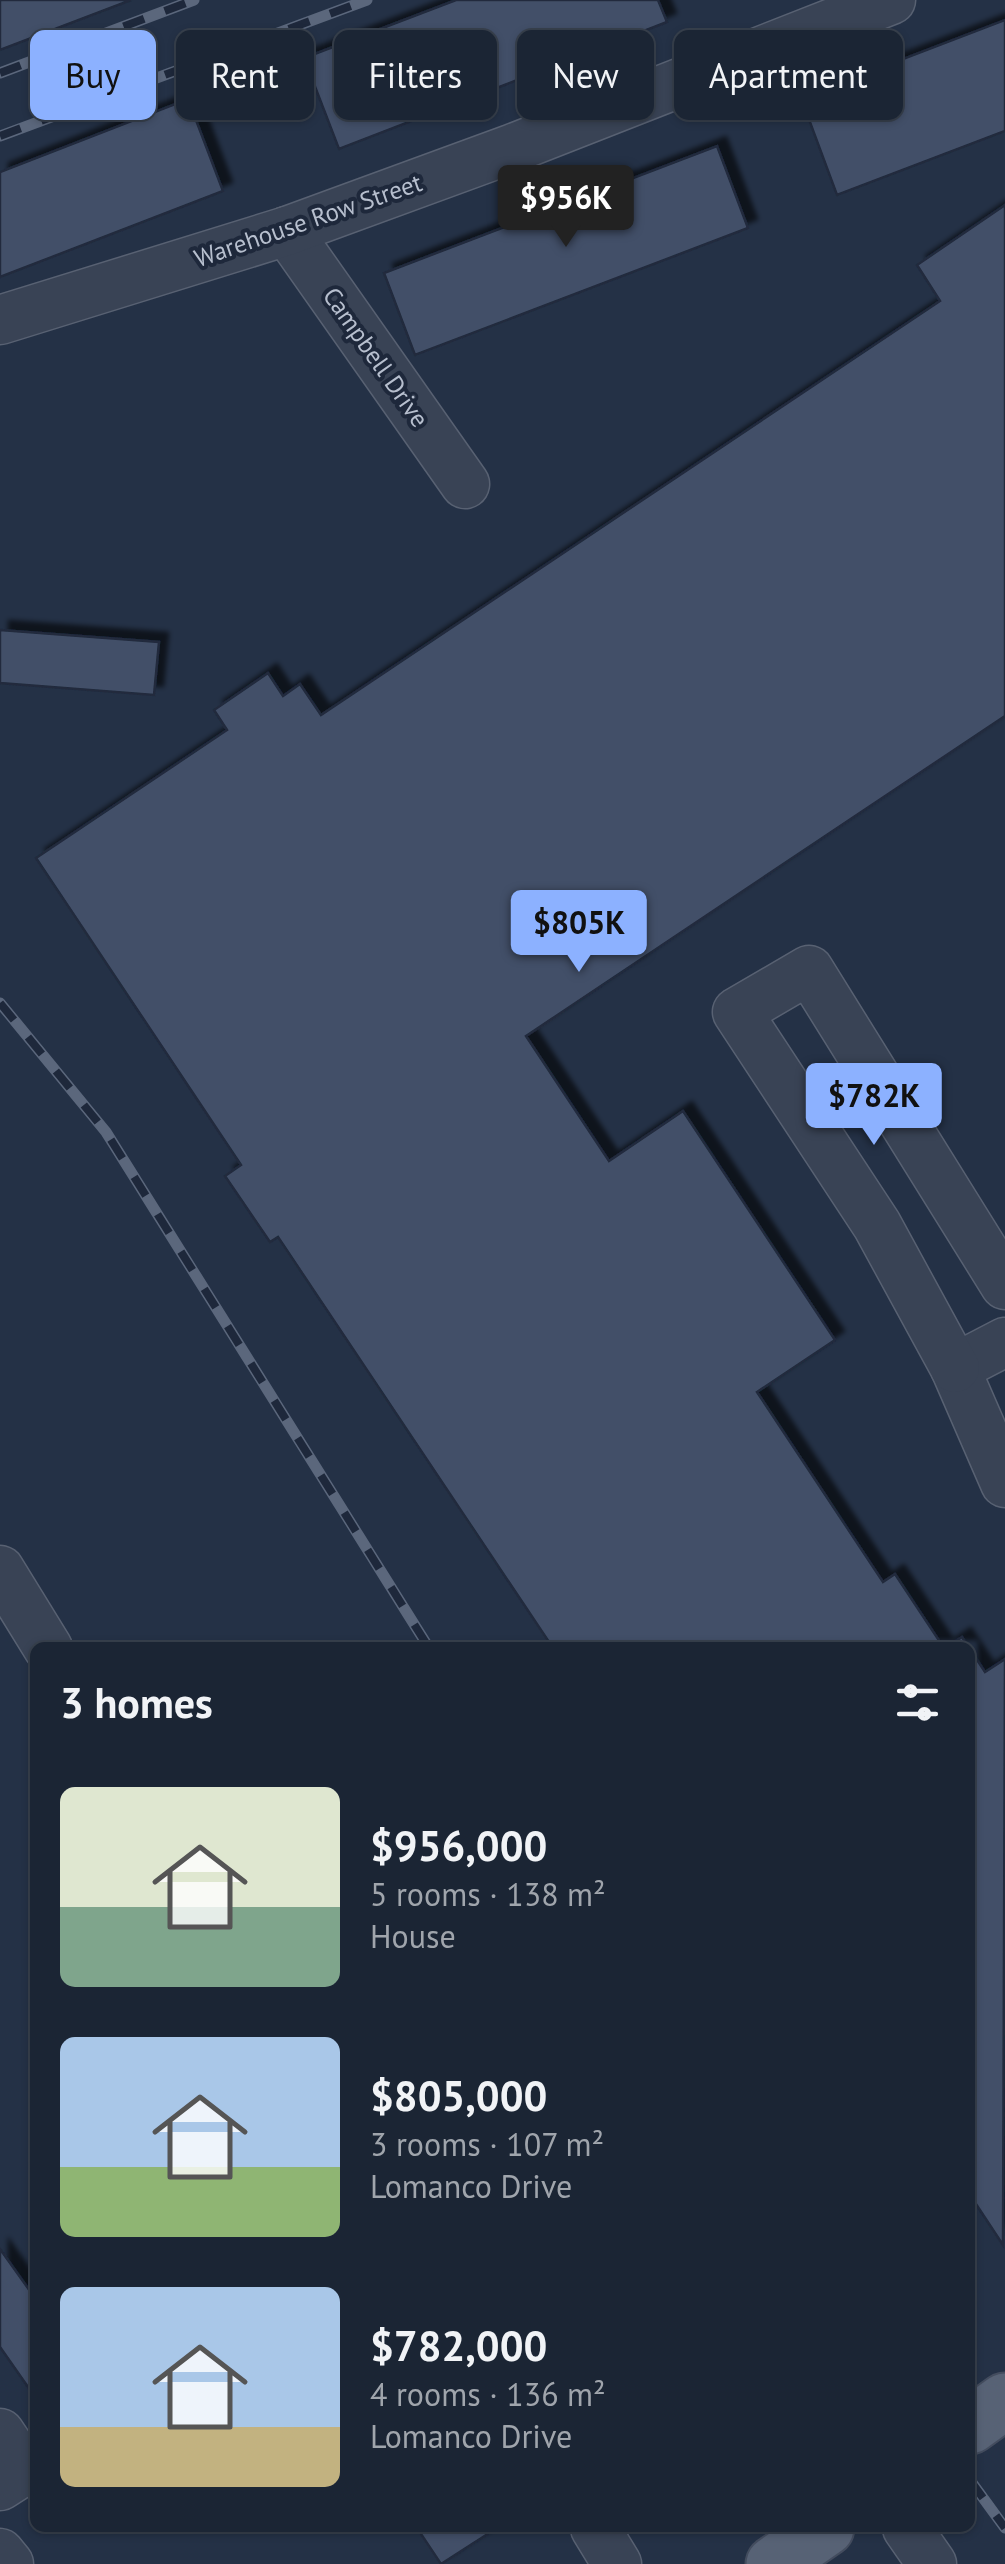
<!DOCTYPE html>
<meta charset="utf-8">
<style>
:root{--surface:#1b2534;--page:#242d3c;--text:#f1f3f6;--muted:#a0a5ac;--line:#39424f;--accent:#8cb1ff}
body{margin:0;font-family:"PT Sans",sans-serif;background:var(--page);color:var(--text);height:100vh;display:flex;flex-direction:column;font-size:38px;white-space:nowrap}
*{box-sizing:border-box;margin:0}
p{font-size:32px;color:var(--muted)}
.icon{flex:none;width:55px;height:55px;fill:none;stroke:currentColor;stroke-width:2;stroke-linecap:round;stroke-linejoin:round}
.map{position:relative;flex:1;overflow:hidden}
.side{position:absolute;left:30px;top:1642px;width:945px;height:890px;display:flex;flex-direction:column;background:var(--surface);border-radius:15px;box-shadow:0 2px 8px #0004,0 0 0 2px var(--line)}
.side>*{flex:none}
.top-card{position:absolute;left:30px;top:30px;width:945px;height:90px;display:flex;gap:20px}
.price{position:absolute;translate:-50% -85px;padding:0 22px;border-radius:10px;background:var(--accent);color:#111;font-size:32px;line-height:65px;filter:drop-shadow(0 2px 5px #0008)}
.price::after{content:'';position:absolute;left:50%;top:60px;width:30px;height:22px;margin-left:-15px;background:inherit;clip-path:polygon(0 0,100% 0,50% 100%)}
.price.current{background:#222;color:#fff}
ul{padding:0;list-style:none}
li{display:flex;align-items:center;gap:30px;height:250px;padding:0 30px}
li span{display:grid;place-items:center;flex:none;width:280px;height:200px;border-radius:15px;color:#555}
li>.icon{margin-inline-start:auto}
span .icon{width:120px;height:120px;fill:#fffc;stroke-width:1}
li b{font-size:42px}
h2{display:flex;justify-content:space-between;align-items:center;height:120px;padding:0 30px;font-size:42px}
.pill{padding:0 35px;border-radius:15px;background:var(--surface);box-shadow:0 2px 8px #0004,0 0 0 2px var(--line);font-size:35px;line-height:90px}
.pill.current{background:var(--accent);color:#111}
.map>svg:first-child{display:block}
.building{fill:#435068;stroke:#202a3d;stroke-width:2.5;filter:url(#shadow)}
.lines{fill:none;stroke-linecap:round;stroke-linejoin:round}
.minor-casing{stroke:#586172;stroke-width:51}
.major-casing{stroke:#434c5e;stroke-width:59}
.minor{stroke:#394355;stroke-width:48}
.major{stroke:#576275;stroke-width:55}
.rail-casing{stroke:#5b677c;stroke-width:11}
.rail{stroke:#1e283b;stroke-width:8;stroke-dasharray:22;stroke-linecap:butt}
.labels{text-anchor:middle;stroke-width:8;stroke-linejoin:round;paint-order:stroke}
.street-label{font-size:25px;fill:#b7bfce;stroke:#1e283b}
</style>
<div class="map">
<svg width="1005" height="2564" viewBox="0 0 1005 2564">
<defs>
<filter id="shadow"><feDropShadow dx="9" dy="-9" stdDeviation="2.5" flood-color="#0009"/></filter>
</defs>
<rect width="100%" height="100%" fill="#243146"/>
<g class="building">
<path d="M0 0H131L0 50Z"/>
<path d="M456 0H658L667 22 339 149 304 58Z"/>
<path d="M1005 20V131L837 195 801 98Z"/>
<path d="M188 99 223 191 0 277V172Z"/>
<path d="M717 146 748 228 415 355 384 273Z"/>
<path d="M1005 205V716L526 1036 609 1161 683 1111 835 1340 757 1392 883 1582 895 1574 944 1648H553L278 1237 270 1242 225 1176 241 1165 36 858 227 730 214 710 268 673 283 696 300 684 321 715 940 301 917 265Z"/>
<path d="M0 630 159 642 154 695 0 683Z"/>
<path d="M962 1637 969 1648H945Z"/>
<path d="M970 1649 985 1672 1005 1659 1003 2245 970 2195Z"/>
<path d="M0 2249 35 2298V2397L0 2347Z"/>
<path d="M417 2528H497L441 2564Z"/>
</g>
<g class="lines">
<g class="minor-casing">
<g id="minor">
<path d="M287 231 465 484"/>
<path d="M0 320 287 231 511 149 891 0"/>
<path d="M1005 1342 955 1368 1005 1483"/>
<path d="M955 1368 877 1225 737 1012 809 970 1005 1285"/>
<path d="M0 1570 48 1648"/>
<path d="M0 2433 25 2470 0 2486"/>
<path d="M595 2528 617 2564"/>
<path d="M907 2528 932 2564"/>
<path d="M0 2553 9 2564"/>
</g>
</g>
<g class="major-casing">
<g id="major">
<path d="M970 2426 1005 2401"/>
<path d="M774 2564 826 2528"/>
</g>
</g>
<use href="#minor" class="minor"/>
<use href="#major" class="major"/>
<g class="rail-casing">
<g id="rail">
<path d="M0 73 194 0"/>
<path d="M0 136 367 0"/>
<path d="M0 1003 106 1132 429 1648"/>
<path d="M970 2480 1005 2528"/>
</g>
</g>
<use href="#rail" class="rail"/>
</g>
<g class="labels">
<g class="street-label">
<text transform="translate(308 220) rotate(-19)" y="9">Warehouse Row Street</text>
<text transform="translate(376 357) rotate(55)" y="9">Campbell Drive</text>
</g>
</g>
</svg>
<b class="price current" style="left:566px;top:250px">$956K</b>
<b class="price" style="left:579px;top:975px">$805K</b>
<b class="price" style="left:874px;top:1148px">$782K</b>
<div class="top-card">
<a class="pill current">Buy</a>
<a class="pill">Rent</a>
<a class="pill">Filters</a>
<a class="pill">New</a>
<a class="pill">Apartment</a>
</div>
<section class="side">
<h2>3 homes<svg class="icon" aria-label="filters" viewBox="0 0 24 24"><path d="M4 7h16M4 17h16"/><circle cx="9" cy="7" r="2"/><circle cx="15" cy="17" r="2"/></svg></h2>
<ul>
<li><span style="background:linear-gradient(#dfe7d0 60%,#7fa58c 0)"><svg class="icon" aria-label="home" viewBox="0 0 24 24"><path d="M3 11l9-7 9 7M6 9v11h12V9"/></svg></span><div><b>$956,000</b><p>5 rooms · 138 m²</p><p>House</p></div></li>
<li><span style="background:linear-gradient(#a9c7e8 65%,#8fb573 0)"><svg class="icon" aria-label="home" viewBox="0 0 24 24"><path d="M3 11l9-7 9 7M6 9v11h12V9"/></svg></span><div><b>$805,000</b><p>3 rooms · 107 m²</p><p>Lomanco Drive</p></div></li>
<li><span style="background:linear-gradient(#a9c7e8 70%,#c2b280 0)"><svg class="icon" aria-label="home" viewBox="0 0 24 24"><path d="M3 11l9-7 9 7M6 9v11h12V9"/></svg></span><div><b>$782,000</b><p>4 rooms · 136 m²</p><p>Lomanco Drive</p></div></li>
</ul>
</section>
</div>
